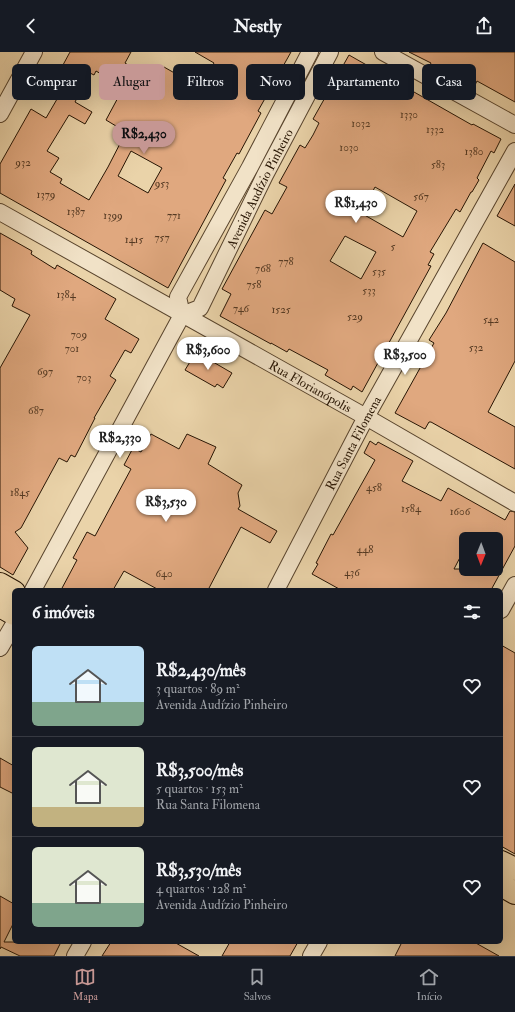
<!DOCTYPE html>
<html lang="pt">
<meta charset="utf-8">
<style>
:root{--surface:#171b24;--page:#20242c;--text:#f1f3f6;--muted:#9ea1a6;--line:#363941;--accent:#c59692}
body{margin:0;font-family:"IM FELL Double Pica",serif;background:var(--page);color:var(--text);height:100vh;display:flex;flex-direction:column;font-size:15px;white-space:nowrap}
*{box-sizing:border-box;margin:0}
p{font-size:13px;color:var(--muted)}
.icon{flex:none;width:22px;height:22px;fill:none;stroke:currentColor;stroke-width:2;stroke-linecap:round;stroke-linejoin:round}
.map{position:relative;flex:1;overflow:hidden}
.details{position:absolute;left:12px;top:536px;width:491px;height:356px;display:flex;flex-direction:column;background:var(--surface);border-radius:6px;box-shadow:0 4px 16px #0002}
.details>*{flex:none}
.top-card{position:absolute;left:12px;top:12px;width:491px;height:36px;display:flex;gap:8px}
.needle{width:26px;rotate:181deg}
.tools{position:absolute;left:459px;top:480px;display:grid;gap:8px}
.tools a{display:grid;place-items:center;width:44px;height:44px;border-radius:6px;background:var(--surface);box-shadow:0 4px 16px #0002;font-size:20px}
.price{position:absolute;translate:-50% -34px;padding:0 9px;border-radius:14px;background:#fff;color:#222;font-size:13px;line-height:26px;filter:drop-shadow(0 1px 2px #0008)}
.price::after{content:'';position:absolute;left:50%;top:24px;width:12px;height:9px;margin-left:-6px;background:inherit;clip-path:polygon(0 0,100% 0,50% 100%)}
.price.on{background:var(--accent);color:#111}
ul{padding:0;list-style:none}
li{display:flex;align-items:center;gap:12px;height:100px;padding:0 20px}
li+li{border-top:1px solid var(--line)}
li span{display:grid;place-items:center;flex:none;width:112px;height:80px;border-radius:6px;color:#555}
li>.icon{margin-inline-start:auto}
span .icon{width:48px;height:48px;fill:#fffc;stroke-width:1}
li b{font-size:17px}
h2{display:flex;justify-content:space-between;align-items:center;height:48px;padding:0 20px;font-size:17px}
.pill{padding:0 14px;border-radius:6px;background:var(--surface);box-shadow:0 4px 16px #0002;font-size:14px;line-height:36px}
.pill.on{background:var(--accent);color:#111}
header{display:flex;justify-content:space-between;align-items:center;height:52px;padding:0 20px;background:var(--surface);font-size:18px;font-weight:700}
.tabs{display:flex;justify-content:space-around;align-items:center;height:56px;border-top:1px solid var(--line);background:var(--surface);font-size:11px;color:var(--muted)}
.tabs a{display:grid;justify-items:center;gap:2px}
.tabs .on{color:var(--accent)}
.map>svg:first-child{display:block}
.building{fill:#e0a87f;stroke:#271504;fill-rule:evenodd}
.lines{fill:none;stroke-linecap:round;stroke-linejoin:round}
.minor-casing{stroke:#58442d;stroke-width:18}
.primary-casing{stroke:#271504;stroke-width:24}
.minor{stroke:#f1e2c7;stroke-width:16}
.primary{stroke:#ead3a9;stroke-width:22}
.labels{text-anchor:middle;stroke-width:3;stroke-linejoin:round;paint-order:stroke}
.number-label{font-size:11px;fill:#553a23}
.street-label{font-size:13px;fill:#271504;stroke:#f1e2c7}
</style>
<header><svg class="icon" aria-label="back" viewBox="0 0 24 24"><path d="M15 5l-7 7 7 7"/></svg>Nestly<svg class="icon" aria-label="share" viewBox="0 0 24 24"><path d="M12 15V3M7 8l5-5 5 5M5 13v7h14v-7"/></svg></header>
<div class="map">
<svg width="515" height="904" viewBox="0 0 515 904">
<rect width="100%" height="100%" fill="#ead3a9"/>
<filter id="stains"><feTurbulence type="fractalNoise" baseFrequency=".005" numOctaves="4"/><feColorMatrix values="0 0 0 0 .2 0 0 0 0 .09 0 0 0 0 .02 0 0 0 .5 -.17"/></filter>
<radialGradient id="worn" r=".72"><stop offset=".6" stop-color="#630" stop-opacity="0"/><stop offset="1" stop-color="#630" stop-opacity=".3"/></radialGradient>
<g class="building">
<path d="M70 0H131L125 11 131 15 120 33 96 19 94 23 90 21 75 50 92 60 85 72 69 63 47 99 59 106 50 120 62 127 60 131 89 148 108 115 126 80 106 68 128 27 150 39 164 15 199 35 214 11 195 0H291L258 59 261 61 239 102 237 101 223 126 226 128 168 236 0 141V112L31 57 46 66 60 42 44 34 51 20 57 24ZM131 99 162 116 148 141 118 124Z"/>
<path d="M409 0H515V50L477 29 473 37 430 13 431 11Z"/>
<path d="M349 3 472 73 473 72 501 87 494 101 491 99 477 126 479 128 472 140H471L460 160 456 157 430 200 434 202 428 213 431 214 362 340 353 334 351 338 325 323 328 318 289 297 287 300 271 291V292L220 264 231 242 222 237 265 158 272 162 287 135 279 131 300 93 305 96 313 83 319 71 313 67ZM375 135 417 159 403 185 361 161ZM345 184 376 200 361 227 330 209Z"/>
<path d="M515 132V174L497 164Z"/>
<path d="M0 181 32 199 31 202 55 217 57 213 116 247 105 267 139 287 131 301 125 298 110 324 116 328 94 366H95L75 405 71 403 67 410 59 406 21 476 15 480 28 496 13 523 0 515V316L30 263 12 254 15 247 0 238Z"/>
<path d="M483 191 515 210V309L488 360 515 375V417L431 370H429L425 377 395 361 434 291 429 288 446 261Z"/>
<path d="M196 300 232 321 223 336 217 332 215 335 185 318Z"/>
<path d="M151 382 179 397 187 382 216 395 208 412 242 433 238 441 240 454 238 457 277 479 270 491 241 475 208 538H159L124 519 113 538H61L77 508 73 506 87 480 95 484 131 417 124 413 133 396 141 400Z"/>
<path d="M370 389 376 393 378 390 413 409 402 429 441 449 448 436 505 468 510 459 515 460V494L491 538H341L312 522 318 512 316 511 331 482 333 483 375 408 364 401ZM466 487H496V517H454L466 494Z"/>
<path d="M501 593 515 601V802L501 794Z"/>
<path d="M0 706 14 714V742L0 735Z"/>
<path d="M0 844 14 852V870L4 890H61L54 904H20L1 895 0 897Z"/>
<path d="M111 890H174L199 904H102Z"/>
<path d="M230 890H298L290 904H222Z"/>
<path d="M402 890H474L499 904H395Z"/>
</g>
<g class="lines">
<g class="minor-casing">
<g id="minor">
<path d="M383 0 515 73"/>
<path d="M0 62 34 0"/>
<path id="s1" d="M0 160 366 365 515 451"/>
<path id="s2" d="M182 263 200 256 265 123 330 0"/>
<path d="M33 538 182 263 178 245 250 115 310 0"/>
<path id="s3" d="M276 538 366 365 515 99"/>
<path d="M501 558 515 533"/>
<path d="M0 596 14 572"/>
<path d="M75 904 83 890"/>
<path d="M311 904 319 890"/>
</g>
</g>
<g class="primary-casing">
<g id="primary">
<path d="M0 532 14 540"/>
<path d="M0 554 14 562"/>
<path d="M501 810 515 817"/>
<path d="M501 833 515 841"/>
</g>
</g>
<use href="#minor" class="minor"/>
<use href="#primary" class="primary"/>
</g>
<g class="labels">
<g class="number-label">
<text x="409" y="66">1330</text>
<text x="361" y="75">1032</text>
<text x="435" y="81">1332</text>
<text x="349" y="99">1030</text>
<text x="474" y="103">1380</text>
<text x="23" y="114">932</text>
<text x="438" y="116">583</text>
<text x="162" y="135">953</text>
<text x="46" y="146">1379</text>
<text x="421" y="148">567</text>
<text x="76" y="163">1387</text>
<text x="113" y="167">1399</text>
<text x="174" y="167">771</text>
<text x="162" y="189">757</text>
<text x="134" y="191">1415</text>
<text x="393" y="198">5</text>
<text x="286" y="213">778</text>
<text x="263" y="220">768</text>
<text x="379" y="223">535</text>
<text x="254" y="236">758</text>
<text x="369" y="242">533</text>
<text x="66" y="246">1384</text>
<text x="241" y="260">746</text>
<text x="281" y="261">1525</text>
<text x="355" y="268">529</text>
<text x="491" y="271">542</text>
<text x="79" y="286">709</text>
<text x="476" y="299">532</text>
<text x="72" y="300">701</text>
<text x="45" y="323">697</text>
<text x="84" y="329">703</text>
<text x="36" y="362">687</text>
<text x="374" y="439">458</text>
<text x="20" y="444">1845</text>
<text x="411" y="460">1584</text>
<text x="460" y="463">1606</text>
<text x="365" y="501">448</text>
<text x="352" y="524">436</text>
<text x="164" y="525">640</text>
</g>
<g class="street-label">
<text dy="5" stroke="none"><textPath href="#s2" startOffset="153">Avenida Audízio Pinheiro</textPath></text>
<text dy="5" stroke="none"><textPath href="#s1" startOffset="356">Rua Florianópolis</textPath></text>
<text dy="5" stroke="none"><textPath href="#s3" startOffset="166">Rua Santa Filomena</textPath></text>
</g>
</g>
<rect width="100%" height="100%" filter="url(#stains)"/>
<rect width="100%" height="100%" fill="url(#worn)"/>
</svg>
<div class="tools">
<a><svg class="needle" viewBox="-14 -14 28 28"><path d="M0-13l5 13h-10z" fill="#e53935"/><path d="M0 13l5-13h-10z" fill="#9ea1a6"/></svg></a>
</div>
<b class="price on" style="left:144px;top:103px">R$2,430</b>
<b class="price" style="left:356px;top:172px">R$1,430</b>
<b class="price" style="left:208px;top:319px">R$3,600</b>
<b class="price" style="left:405px;top:324px">R$3,500</b>
<b class="price" style="left:120px;top:407px">R$2,330</b>
<b class="price" style="left:166px;top:471px">R$3,530</b>
<div class="top-card">
<a class="pill">Comprar</a>
<a class="pill on">Alugar</a>
<a class="pill">Filtros</a>
<a class="pill">Novo</a>
<a class="pill">Apartamento</a>
<a class="pill">Casa</a>
</div>
<section class="details">
<h2>6 imóveis<svg class="icon" aria-label="filters" viewBox="0 0 24 24"><path d="M4 7h16M4 17h16"/><circle cx="9" cy="7" r="2"/><circle cx="15" cy="17" r="2"/></svg></h2>
<ul>
<li><span style="background:linear-gradient(#bfe0f5 70%,#7fa58c 0)"><svg class="icon" aria-label="home" viewBox="0 0 24 24"><path d="M3 11l9-7 9 7M6 9v11h12V9"/></svg></span><div><b>R$2,430/mês</b><p>3 quartos · 89 m²</p><p>Avenida Audízio Pinheiro</p></div><svg class="icon" aria-label="heart" viewBox="0 0 24 24"><path d="M12 20l-8-8c-3-5 5-10 8-4 3-6 11-1 8 4z"/></svg></li>
<li><span style="background:linear-gradient(#dfe7d0 75%,#c2b280 0)"><svg class="icon" aria-label="home" viewBox="0 0 24 24"><path d="M3 11l9-7 9 7M6 9v11h12V9"/></svg></span><div><b>R$3,500/mês</b><p>5 quartos · 153 m²</p><p>Rua Santa Filomena</p></div><svg class="icon" aria-label="heart" viewBox="0 0 24 24"><path d="M12 20l-8-8c-3-5 5-10 8-4 3-6 11-1 8 4z"/></svg></li>
<li><span style="background:linear-gradient(#dfe7d0 70%,#7fa58c 0)"><svg class="icon" aria-label="home" viewBox="0 0 24 24"><path d="M3 11l9-7 9 7M6 9v11h12V9"/></svg></span><div><b>R$3,530/mês</b><p>4 quartos · 128 m²</p><p>Avenida Audízio Pinheiro</p></div><svg class="icon" aria-label="heart" viewBox="0 0 24 24"><path d="M12 20l-8-8c-3-5 5-10 8-4 3-6 11-1 8 4z"/></svg></li>
</ul>
</section>
</div>
<nav class="tabs">
<a class="on"><svg class="icon" aria-label="map" viewBox="0 0 24 24"><path d="M3 6l6-2 6 2 6-2v14l-6 2-6-2-6 2zM9 4v14M15 6v14"/></svg>Mapa</a>
<a><svg class="icon" aria-label="saved" viewBox="0 0 24 24"><path d="M7 4h10v16l-5-4-5 4z"/></svg>Salvos</a>
<a><svg class="icon" aria-label="home" viewBox="0 0 24 24"><path d="M3 11l9-7 9 7M6 9v11h12V9"/></svg>Início</a>
</nav>
